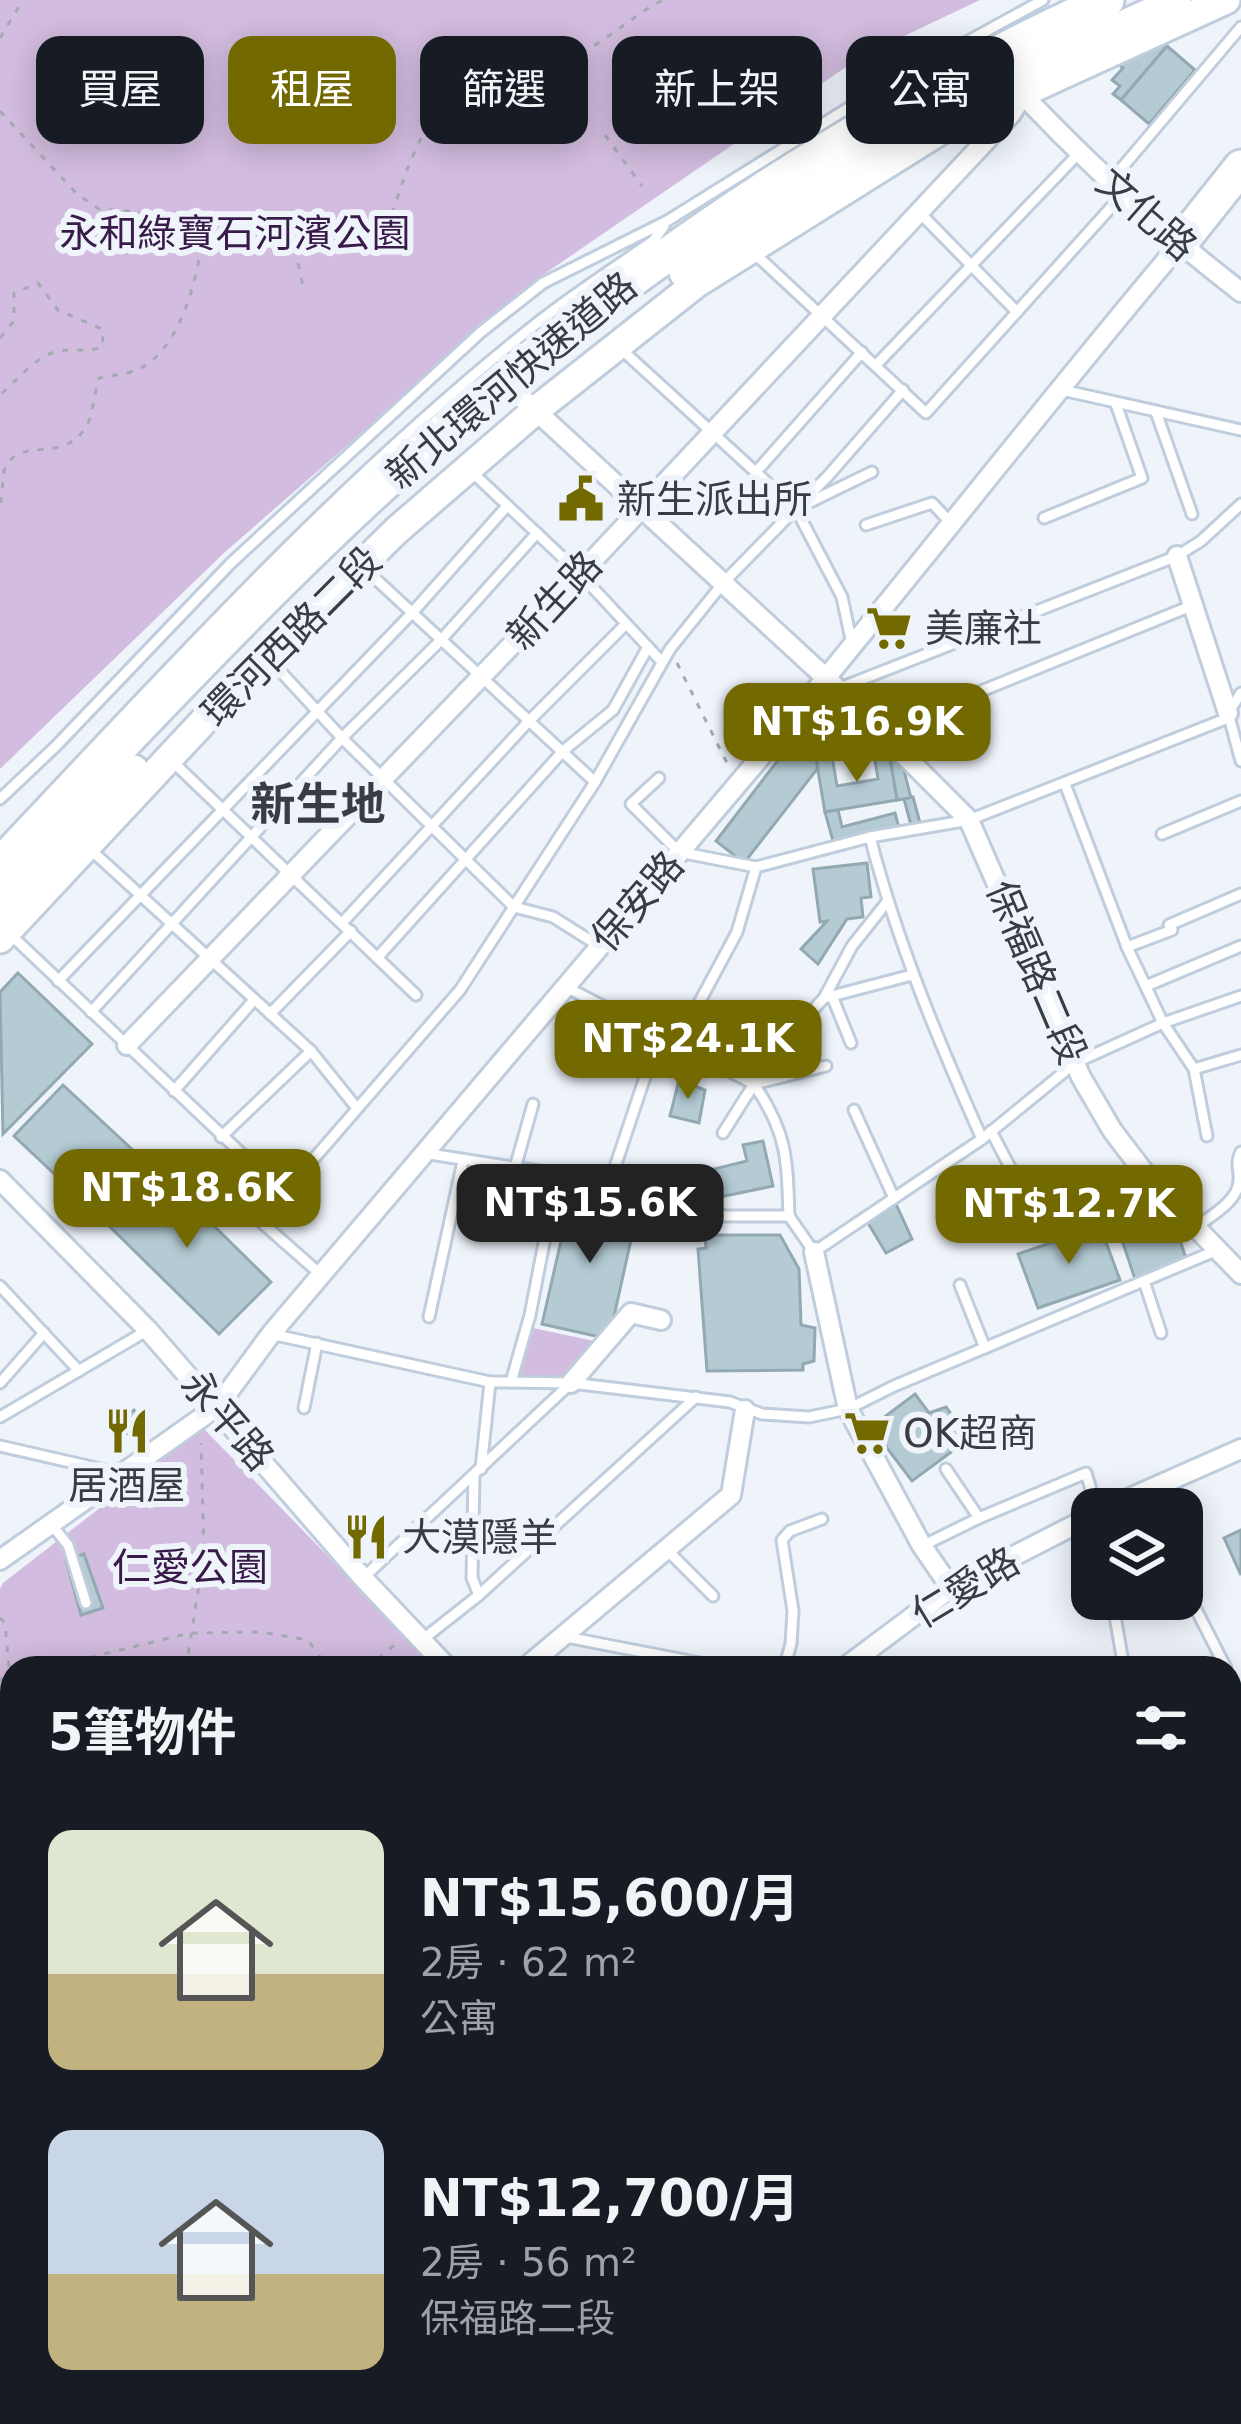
<!DOCTYPE html>
<html lang="zh-TW">
<meta charset="utf-8">
<style>
:root{--surface:#171b24;--page:#242831;--text:#f1f3f6;--muted:#9ea1a6;--accent:#736901}
body{margin:0;font-family:"DejaVu Sans","Noto Sans TC",sans-serif;background:var(--page);color:var(--text);height:100vh;display:flex;flex-direction:column;font-size:45px;white-space:nowrap}
*{box-sizing:border-box;margin:0}
p{font-size:39px;color:var(--muted)}
.icon{flex:none;width:66px;height:66px;fill:none;stroke:currentColor;stroke-width:2;stroke-linecap:round;stroke-linejoin:round}
.map{position:relative;flex:1;overflow:hidden}
.details{position:absolute;left:0px;top:1656px;width:1242px;height:768px;display:flex;flex-direction:column;background:var(--surface);border-radius:36px 36px 0 0;box-shadow:0 6px 30px #0003}
.details>*{flex:none}
.banner{position:absolute;left:36px;top:36px;width:1170px;height:108px;display:flex;gap:24px}
.buttons{position:absolute;left:1071px;top:1488px;display:grid;gap:24px}
.buttons a{display:grid;place-items:center;width:132px;height:132px;border-radius:24px;background:var(--surface);box-shadow:0 6px 30px #0003;font-size:60px}
.price{position:absolute;translate:-50% -102px;padding:0 27px;border-radius:24px;background:var(--accent);color:#fff;font-size:39px;line-height:78px;filter:drop-shadow(0 3px 6px #0008)}
.price::after{content:'';position:absolute;left:50%;top:72px;width:36px;height:27px;margin-left:-18px;background:inherit;clip-path:polygon(0 0,100% 0,50% 100%)}
.price.active{background:#222;color:#fff}
ul{padding:0;list-style:none}
li{display:flex;align-items:center;gap:36px;height:300px;padding:0 48px}
li span{display:grid;place-items:center;flex:none;width:336px;height:240px;border-radius:24px;color:#555}
li>.icon{margin-inline-start:auto}
span .icon{width:144px;height:144px;fill:#fffc;stroke-width:1}
li b{font-size:51px}
h2{display:flex;justify-content:space-between;align-items:center;height:144px;padding:0 48px;font-size:51px}
.pill{padding:0 42px;border-radius:24px;background:var(--surface);box-shadow:0 6px 30px #0003;font-size:42px;line-height:108px}
.pill.active{background:var(--accent);color:#fff}
.map>svg:first-child{display:block}
.green{fill:#d2bcdf}
.building{fill:#b4cbd4;stroke:#93a9b2;stroke-width:3}
.lines{fill:none;stroke-linecap:round;stroke-linejoin:round}
.lane-casing{stroke:#bfcddd;stroke-width:15}
.street-casing{stroke:#bfcddd;stroke-width:24}
.secondary-casing{stroke:#bfcddd;stroke-width:33}
.highway-casing{stroke:#bfcddd;stroke-width:39}
.path{stroke:#a5aab1;stroke-width:3;stroke-dasharray:6 9;stroke-linecap:butt}
.lane{stroke:#fff;stroke-width:9}
.street{stroke:#fff;stroke-width:18}
.secondary{stroke:#fff;stroke-width:27}
.highway{stroke:#fff;stroke-width:33}
.labels{text-anchor:middle;stroke-width:12;stroke-linejoin:round;paint-order:stroke}
.street-label{font-size:39px;fill:#383d44;stroke:#eff4fb}
.park-label{font-size:39px;fill:#391b49;stroke:#eff4fb}
.poi-label{font-size:39px;fill:#383d44;stroke:#eff4fb;text-anchor:start}
.quarter-label{font-size:45px;font-weight:bold;fill:#383d44;stroke:#eff4fb}
</style>
<div class="map">
<svg width="1241" height="2424" viewBox="0 0 1241 2424">
<rect width="100%" height="100%" fill="#eff4fb"/>
<g class="green">
<path d="M0 0H980L862 56 540 277 225 552 0 769Z"/>
<path d="M533 1328 599 1342 557 1385 517 1377Z"/>
<path d="M203 1428 437 1668H12V2310L0 2319V1589L3 1583Z"/>
<path d="M381 2412H569L556 2424H391Z"/>
</g>
<g class="building">
<path d="M1164 44 1167 46 1121 100 1113 94 1120 86 1112 80 1123 68 1118 64Z"/>
<path d="M1167 46 1195 70 1149 124 1121 100Z"/>
<path d="M792 742 821 764 744 863 716 841Z"/>
<path d="M888 747 900 755 911 798 897 800Z"/>
<path d="M888 747 897 800 825 812 816 759 832 756 837 786 878 779 873 749Z"/>
<path d="M913 797 920 823 911 825 904 799Z"/>
<path d="M838 810 842 827 895 813 899 828 834 845 825 812Z"/>
<path d="M867 863 871 897 861 898 863 917 847 919 818 964 801 949 827 921 820 922 813 869Z"/>
<path d="M18 973 92 1044 3 1134 0 992Z"/>
<path d="M679 1080 705 1090 699 1123 670 1116Z"/>
<path d="M63 1085 150 1166 101 1218 14 1136Z"/>
<path d="M763 1141 773 1186 720 1197 714 1169 747 1161 743 1145Z"/>
<path d="M155 1168 271 1282 219 1334 103 1220Z"/>
<path d="M572 1193 638 1208 609 1339 542 1324Z"/>
<path d="M1166 1199 1187 1261 1135 1279 1114 1216Z"/>
<path d="M896 1204 912 1239 886 1253 868 1223Z"/>
<path d="M1100 1226 1120 1280 1038 1308 1018 1254Z"/>
<path d="M705 1235H780L799 1269 801 1325 815 1328 814 1361 803 1364V1370L707 1371 698 1249 706 1248Z"/>
<path d="M915 1394 929 1413 946 1407 966 1434 959 1439 962 1444 912 1481 871 1427Z"/>
<path d="M134 1410 143 1423 121 1437 112 1424Z"/>
<path d="M1241 1530V1575L1224 1538Z"/>
<path d="M84 1554 103 1608 81 1615 66 1560Z"/>
<path d="M1230 1687 1241 1710V1726L1230 1732Z"/>
<path d="M1241 2164V2199L1232 2191 1230 2183V2165Z"/>
<path d="M1240 2213 1241 2214V2246L1235 2243 1230 2231V2219Z"/>
<path d="M643 2412H652L662 2424H630Z"/>
<path d="M719 2412H806L817 2423 729 2424Z"/>
</g>
<g class="lines">
<g class="lane-casing">
<g id="lane">
<path d="M1110 182 1241 27"/>
<path d="M920 213 1017 312"/>
<path d="M754 253 926 413 1123 194"/>
<path d="M621 349 796 509 842 597 852 644"/>
<path d="M877 364 1078 154"/>
<path d="M1062 390 1241 430"/>
<path d="M1156 412 1192 514"/>
<path d="M472 472 580 574 662 662"/>
<path d="M755 473 862 352"/>
<path d="M806 504 872 472"/>
<path d="M1044 518 1142 478 1116 404"/>
<path d="M866 525 932 503 951 523"/>
<path d="M365 569 595 782"/>
<path d="M269 659 342 738 514 907"/>
<path d="M840 688 1177 556 1201 541 1241 504"/>
<path d="M1241 693 1228 713 1241 761"/>
<path d="M884 735 917 717 1191 606"/>
<path d="M173 762 416 995"/>
<path d="M659 778 631 804 679 852 756 867 870 837 969 820 1228 718"/>
<path d="M1065 784 1127 947 1163 1023 1194 1069 1207 1136"/>
<path d="M0 799 56 746 231 563 481 332 543 283 667 221 861 100 1043 0"/>
<path d="M1162 834 1241 801"/>
<path d="M870 837C897 942 938 1040 982 1139"/>
<path d="M0 847C173 664 343 476 541 320 577 292 616 267 653 241L664 226"/>
<path d="M91 850 311 1051 356 1107"/>
<path d="M514 907 553 917 599 946"/>
<path d="M342 923 529 721 626 624"/>
<path d="M11 935 283 1193"/>
<path d="M1127 947 1172 930 1169 925 1241 894"/>
<path d="M378 957 563 751 613 710 648 647"/>
<path d="M58 981 412 613 507 506"/>
<path d="M564 986 754 1084 789 1036 824 998 912 975"/>
<path d="M1146 986 1241 946"/>
<path d="M832 996 851 1043"/>
<path d="M824 998 852 946 887 902"/>
<path d="M91 1012 342 738 441 640 537 533"/>
<path d="M270 1014 351 931"/>
<path d="M1194 1069 1241 1055"/>
<path d="M754 1084C787 1133 787 1157 789 1216"/>
<path d="M754 1084 826 1066"/>
<path d="M174 1091 254 1000"/>
<path d="M854 1110 893 1196"/>
<path d="M991 1131 1033 1211"/>
<path d="M723 1133 754 1084"/>
<path d="M221 1137 311 1051"/>
<path d="M423 1153 610 1182 725 1216H789L814 1252 982 1139 1075 1063 1163 1023 1241 996"/>
<path d="M515 1168 533 1104"/>
<path d="M557 1176 530 1315 511 1382 570 1383"/>
<path d="M610 1182 653 1053 677 1044 737 932 756 867"/>
<path d="M1198 1226C1212 1215 1238 1201 1239 1181 1240 1168 1235 1163 1241 1152"/>
<path d="M319 1273 260 1221 460 990 595 782 670 649 724 582 828 476 903 390"/>
<path d="M1144 1281 1161 1333"/>
<path d="M960 1285 985 1348"/>
<path d="M0 1286 79 1371"/>
<path d="M429 1317 463 1161"/>
<path d="M271 1334 490 1382H511"/>
<path d="M0 1383 44 1333"/>
<path d="M304 1408 317 1343"/>
<path d="M0 1417 148 1330"/>
<path d="M0 1446 118 1473"/>
<path d="M481 1469 490 1382"/>
<path d="M474 1475 472 1578 479 1595"/>
<path d="M1136 1492 1144 1509"/>
<path d="M979 1518 1086 1473 1097 1509"/>
<path d="M51 1524 68 1545 86 1603"/>
<path d="M924 1545 979 1518 946 1469"/>
<path d="M666 1549 713 1596"/>
<path d="M363 1578 571 1383 730 1402 762 1414 809 1417 848 1409 894 1386 1215 1251"/>
<path d="M1182 1582 1226 1668"/>
<path d="M1112 1599 1124 1668"/>
<path d="M566 1637 726 1668"/>
<path d="M422 1640 479 1595 696 1397"/>
<path d="M784 1668 791 1644 793 1611 782 1540 790 1531 822 1519"/>
<path d="M1230 1676 1241 1698"/>
<path d="M1230 1918H1241"/>
<path d="M1230 1978H1241"/>
<path d="M1230 2024H1241"/>
<path d="M1230 2087 1241 2081"/>
<path d="M1230 2155H1241"/>
<path d="M1230 2250 1241 2253"/>
<path d="M68 2412 77 2424"/>
<path d="M940 2412V2417L946 2412"/>
<path d="M111 2424 127 2412"/>
<path d="M191 2424 194 2422"/>
<path d="M858 2424 871 2412"/>
</g>
</g>
<g class="street-casing">
<g id="street">
<path d="M1018 84 1023 95C1091 167 1163 232 1241 292"/>
<path d="M522 398 838 689 969 820 1081 1077 1112 1130 1150 1180 1241 1274"/>
<path d="M1177 556 1228 713"/>
<path d="M127 1045 580 574 1011 114 1023 95"/>
<path d="M0 1180 148 1330 363 1578 448 1668"/>
<path d="M814 1252 848 1409 922 1546 951 1588"/>
<path d="M571 1383 631 1313 661 1320"/>
<path d="M1105 1509 1241 1449"/>
<path d="M0 1560 218 1406 271 1334C425 1150 582 969 736 786 887 608 1029 423 1179 245"/>
<path d="M525 1668 731 1495 745 1410"/>
<path d="M844 1668 951 1588 1092 1516"/>
<path d="M0 2344 12 2335"/>
<path d="M330 2412 341 2424"/>
</g>
</g>
<g class="secondary-casing">
<g id="secondary">
<path d="M948 110 1014 74 1177 0"/>
<path d="M683 273 733 236 888 143"/>
<path d="M0 908 134 769"/>
<path d="M0 939 214 710 397 530 536 410 697 283 941 130 1226 0"/>
<path d="M1230 2330 1241 2320"/>
<path d="M1230 2371 1241 2361"/>
<path d="M1125 2424 1138 2412"/>
<path d="M1170 2424 1183 2412"/>
</g>
</g>
<g class="highway-casing">
<g id="highway">
<path d="M1179 245 1241 167"/>
<path d="M0 873C155 711 307 544 479 400 671 240 879 103 1107 0"/>
</g>
</g>
<g class="path">
<path d="M0 38 23 0"/>
<path d="M0 111 77 194 99 209 342 227 392 213C411 159 426 101 484 79 517 67 552 67 584 51 612 37 635 14 663 0"/>
<path d="M605 135 642 186"/>
<path d="M277 224 296 253 303 287"/>
<path d="M0 338 14 321V293L38 283 58 310 102 329 103 346C87 354 72 347 55 352 34 358 16 381 0 395"/>
<path d="M0 503C5 491 0 478 6 466 22 436 65 465 87 425 94 412 94 393 99 378 111 375 125 375 136 370 183 352 201 266 204 222"/>
<path d="M677 663 729 767"/>
<path d="M0 1618 5 1623 12 1701"/>
<path d="M46 1668 190 1633 260 1632 308 1640 328 1668"/>
<path d="M186 1668 204 1553 201 1443"/>
<path d="M366 1668 397 1643"/>
<path d="M0 1680 12 1676"/>
<path d="M0 1813 12 1806"/>
<path d="M0 2006 12 2012"/>
<path d="M0 2110 12 2091"/>
</g>
<use href="#lane" class="lane"/>
<use href="#street" class="street"/>
<use href="#secondary" class="secondary"/>
<use href="#highway" class="highway"/>
</g>
<defs>
<g id="civic-bare" transform="scale(3.6)"><path d="M-.6-6.5H3V-4.5H.6V-3L4-1V1h2V6H-6V1h2V-1L-.6-3ZM-1.2 2.5V6h2.4V2.5Z" fill="#736901" stroke="#eff4fb" stroke-width="2.5" paint-order="stroke"/></g>
<g id="supermarket-bare" transform="scale(3.6)"><path d="M-6-5.5h2.5l.6 2H6L4.5 2H-2.5L-4.4-4H-6ZM-1.5 3.2a1.3 1.3 0 1 0 .1 0ZM3 3.2a1.3 1.3 0 1 0 .1 0Z" fill="#736901" stroke="#eff4fb" stroke-width="2.5" paint-order="stroke"/></g>
<g id="restaurant-bare" transform="scale(3.6)"><path d="M-5-6h1v4h1v-4h1v4h1v-4h1v5L-1.5 .5V6h-2V.5L-5-1ZM5-6V6H3V1.5H1.5Q1.5-4 5-6Z" fill="#736901" stroke="#eff4fb" stroke-width="2.5" paint-order="stroke"/></g>
</defs>
<g fill-rule="evenodd">
<use href="#civic-bare" x="581" y="499"/>
<use href="#supermarket-bare" x="889" y="628"/>
<use href="#restaurant-bare" x="127" y="1431"/>
<use href="#supermarket-bare" x="867" y="1433"/>
<use href="#restaurant-bare" x="366" y="1537"/>
</g>
<g class="labels">
<g class="street-label">
<text transform="translate(1147 214) rotate(41)" y="14">文化路</text>
<text transform="translate(511 380) rotate(-40)" y="14">新北環河快速道路</text>
<text transform="translate(554 600) rotate(-47)" y="14">新生路</text>
<text transform="translate(291 636) rotate(-45)" y="14">環河西路二段</text>
<text transform="translate(637 901) rotate(-49)" y="14">保安路</text>
<text transform="translate(1037 972) rotate(67)" y="14">保福路二段</text>
<text transform="translate(228 1420) rotate(49)" y="14">永平路</text>
<text transform="translate(965 1587) rotate(-31)" y="14">仁愛路</text>
</g>
<g class="park-label">
<text x="235" y="247">永和綠寶石河濱公園</text>
<text x="190" y="1581">仁愛公園</text>
</g>
<g class="poi-label">
<text x="617" y="513">新生派出所</text>
<text x="925" y="642">美廉社</text>
<text x="903" y="1447">OK超商</text>
<text x="127" y="1499" text-anchor="middle">居酒屋</text>
<text x="402" y="1551">大漠隱羊</text>
</g>
<g class="quarter-label">
<text x="318" y="820">新生地</text>
</g>
</g>
</svg>
<div class="buttons">
<a><svg class="icon" aria-label="layers" viewBox="0 0 24 24"><path d="M12 4l9 5-9 5-9-5zM3 14l9 5 9-5"/></svg></a>
</div>
<b class="price" style="left:857px;top:785px">NT$16.9K</b>
<b class="price" style="left:688px;top:1102px">NT$24.1K</b>
<b class="price" style="left:187px;top:1251px">NT$18.6K</b>
<b class="price active" style="left:590px;top:1266px">NT$15.6K</b>
<b class="price" style="left:1069px;top:1267px">NT$12.7K</b>
<div class="banner">
<a class="pill">買屋</a>
<a class="pill active">租屋</a>
<a class="pill">篩選</a>
<a class="pill">新上架</a>
<a class="pill">公寓</a>
</div>
<section class="details">
<h2>5筆物件<svg class="icon" aria-label="filters" viewBox="0 0 24 24"><path d="M4 7h16M4 17h16"/><circle cx="9" cy="7" r="2"/><circle cx="15" cy="17" r="2"/></svg></h2>
<ul>
<li><span style="background:linear-gradient(#dfe7d0 60%,#c2b280 0)"><svg class="icon" aria-label="home" viewBox="0 0 24 24"><path d="M3 11l9-7 9 7M6 9v11h12V9"/></svg></span><div><b>NT$15,600/月</b><p>2房 · 62 m²</p><p>公寓</p></div></li>
<li><span style="background:linear-gradient(#c9d6e8 60%,#c2b280 0)"><svg class="icon" aria-label="home" viewBox="0 0 24 24"><path d="M3 11l9-7 9 7M6 9v11h12V9"/></svg></span><div><b>NT$12,700/月</b><p>2房 · 56 m²</p><p>保福路二段</p></div></li>
</ul>
</section>
</div>
